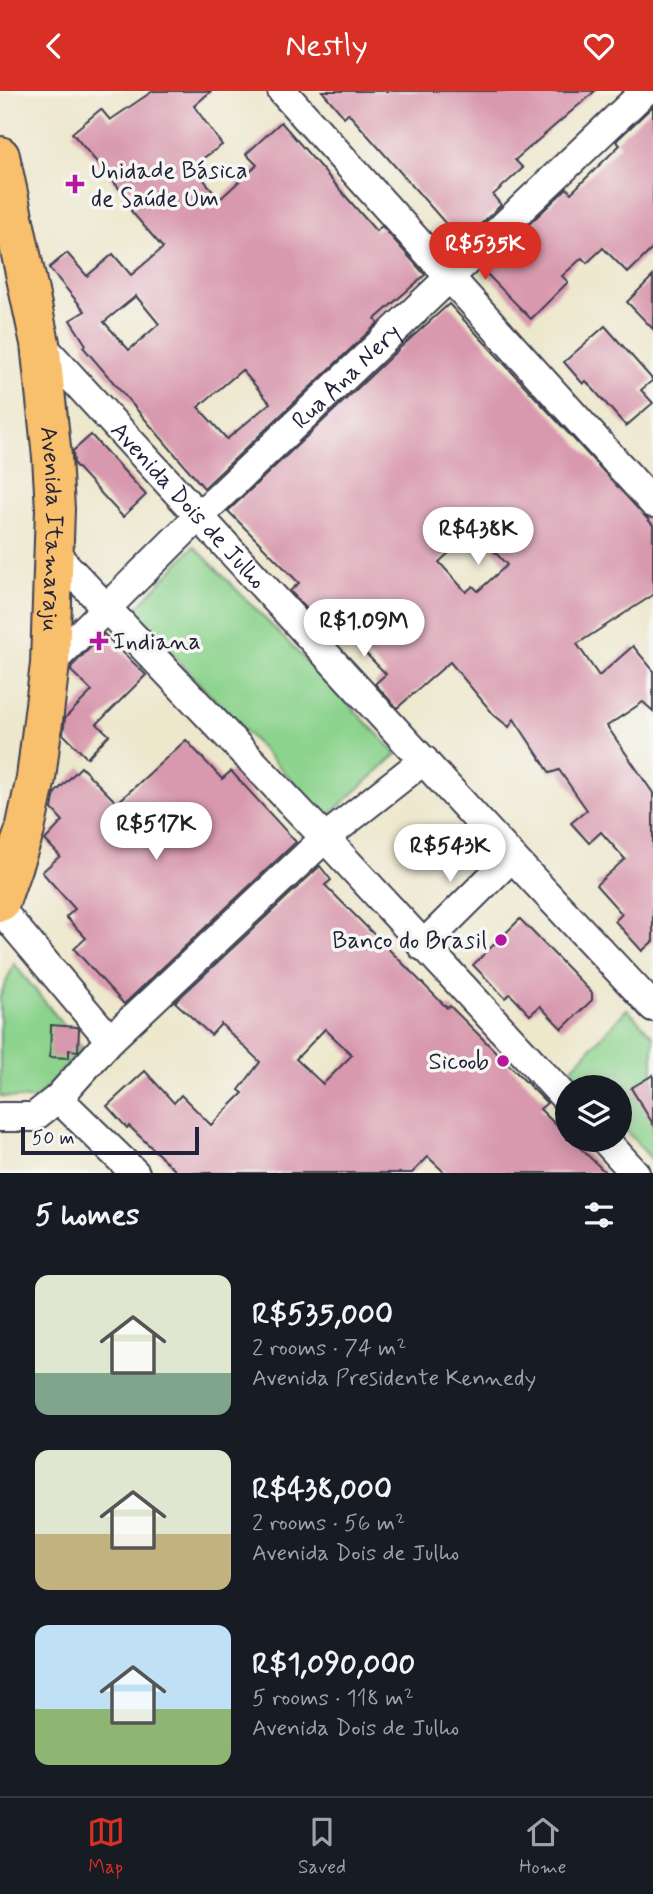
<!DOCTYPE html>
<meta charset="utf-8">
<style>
:root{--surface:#171b24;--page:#20242c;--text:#f1f3f6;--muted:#9ea1a6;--line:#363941;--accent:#d93025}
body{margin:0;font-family:Mynerve,sans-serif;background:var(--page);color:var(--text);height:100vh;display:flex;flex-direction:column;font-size:26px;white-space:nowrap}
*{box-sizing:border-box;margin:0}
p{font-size:23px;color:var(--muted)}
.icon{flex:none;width:38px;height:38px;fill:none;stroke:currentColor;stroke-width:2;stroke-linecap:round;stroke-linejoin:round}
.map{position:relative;height:1082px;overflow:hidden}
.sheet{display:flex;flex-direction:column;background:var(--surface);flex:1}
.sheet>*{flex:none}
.controls{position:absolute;left:555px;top:984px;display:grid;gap:14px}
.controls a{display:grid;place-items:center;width:77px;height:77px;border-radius:50%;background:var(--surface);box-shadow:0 4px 18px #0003;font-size:35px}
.scale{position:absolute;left:21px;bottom:18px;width:178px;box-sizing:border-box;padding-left:7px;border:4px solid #22223b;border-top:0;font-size:19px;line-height:24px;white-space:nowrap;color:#22223b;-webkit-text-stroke:5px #f6f6f2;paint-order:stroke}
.price{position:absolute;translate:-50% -60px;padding:0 16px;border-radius:24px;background:#fff;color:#222;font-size:23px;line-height:46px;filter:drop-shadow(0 2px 4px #0008)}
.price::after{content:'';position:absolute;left:50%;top:42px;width:21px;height:16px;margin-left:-10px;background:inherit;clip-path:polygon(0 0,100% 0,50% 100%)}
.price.active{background:var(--accent);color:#fff}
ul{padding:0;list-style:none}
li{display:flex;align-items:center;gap:21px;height:175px;padding:0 35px}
li span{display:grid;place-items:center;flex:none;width:196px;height:140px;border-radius:14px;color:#555}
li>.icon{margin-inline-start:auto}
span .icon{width:84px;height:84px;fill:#fffc;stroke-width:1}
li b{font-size:30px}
h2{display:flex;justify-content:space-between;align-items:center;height:84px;padding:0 35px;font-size:30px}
header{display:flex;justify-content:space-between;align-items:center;height:91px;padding:0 35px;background:var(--accent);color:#fff;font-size:32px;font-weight:600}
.menu{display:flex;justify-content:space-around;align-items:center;height:98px;border-top:2px solid var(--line);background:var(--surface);font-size:19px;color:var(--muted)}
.menu a{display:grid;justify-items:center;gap:4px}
.menu .active{color:var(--accent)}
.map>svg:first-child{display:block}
.green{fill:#8cd38d;stroke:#577a64;stroke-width:2}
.building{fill:#d898ad;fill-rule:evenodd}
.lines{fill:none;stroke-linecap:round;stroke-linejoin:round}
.minor-casing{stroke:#404051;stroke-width:32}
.primary-casing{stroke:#404051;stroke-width:42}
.minor{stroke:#fff;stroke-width:28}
.primary{stroke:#f8bf6c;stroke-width:38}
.poi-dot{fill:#b5179e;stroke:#f6f6f2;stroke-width:2.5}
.labels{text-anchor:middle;stroke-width:7;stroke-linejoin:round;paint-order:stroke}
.poi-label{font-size:24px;fill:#22223b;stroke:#f6f6f2;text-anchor:start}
.street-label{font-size:24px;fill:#22223b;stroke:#f6f6f2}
</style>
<header><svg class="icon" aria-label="back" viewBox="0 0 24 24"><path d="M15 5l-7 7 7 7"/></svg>Nestly<svg class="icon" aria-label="heart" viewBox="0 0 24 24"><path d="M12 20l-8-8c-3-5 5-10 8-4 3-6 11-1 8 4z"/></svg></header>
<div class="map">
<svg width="653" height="1082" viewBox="0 0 653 1082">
<rect width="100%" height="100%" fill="#f6f6f2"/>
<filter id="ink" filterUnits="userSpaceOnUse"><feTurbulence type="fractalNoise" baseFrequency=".0143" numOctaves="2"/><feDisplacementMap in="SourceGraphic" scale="14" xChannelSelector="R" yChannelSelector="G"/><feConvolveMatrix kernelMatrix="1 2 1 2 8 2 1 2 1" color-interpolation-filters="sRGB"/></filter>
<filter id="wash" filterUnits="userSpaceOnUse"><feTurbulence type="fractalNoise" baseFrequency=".00686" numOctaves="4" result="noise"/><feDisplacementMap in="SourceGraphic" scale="28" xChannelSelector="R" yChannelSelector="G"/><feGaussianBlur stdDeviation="1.57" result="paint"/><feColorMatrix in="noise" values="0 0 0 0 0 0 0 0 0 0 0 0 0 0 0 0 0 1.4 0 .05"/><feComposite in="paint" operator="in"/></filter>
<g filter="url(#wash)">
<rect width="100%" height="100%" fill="#ede7cc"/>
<g class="green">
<path d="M194 455 397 663 327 726 132 522Z"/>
<path d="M14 873 83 958 35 1009 0 1005V905Z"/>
<path d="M627 918 653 945V1070L620 1033V996H585L570 979Z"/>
</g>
<g id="blocks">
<g class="building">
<path d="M153 0H211L194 15 222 54 192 75 220 108 257 74 246 63 281 31 376 140 382 135 425 184 375 228 378 232 204 397 83 256 86 254 70 229 85 220 49 177 67 162 87 185 113 163 131 184 163 157 131 120 135 116 72 42 101 18 110 29ZM136 205 159 233 129 259 104 231ZM242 279 270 312 227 348 198 316Z"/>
<path d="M322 0H595L515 69 523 77 493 104 501 114 462 151 348 22 344 26Z"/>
<path d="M653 15V157L628 182 603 157 587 172 582 167 562 185 568 191 531 228 482 178 567 97 571 102 620 54 616 50Z"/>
<path d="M653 185V238L627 211Z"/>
<path d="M449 213 653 434V504L577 553 599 585 633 555 653 579V620L643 611 607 635 653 702V850L642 860 615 830 622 823 596 794 625 768 601 741 589 752 571 732 587 719 559 679 550 682 514 628 509 636 494 624 450 571 397 617 375 593 386 583 339 535 331 544 290 500 299 492 228 420 400 257ZM474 439 507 474 478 500 473 495 466 501 439 471Z"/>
<path d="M605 235 653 289 641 299 653 312 626 335 586 290 583 293 564 271Z"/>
<path d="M91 344 146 404 123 426 74 373 73 360Z"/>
<path d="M104 543 146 584 97 633 109 644 87 667 63 643 65 627 92 600 71 580 72 575Z"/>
<path d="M186 649 222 688 231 680 296 751 124 913 74 858 86 847 66 826 75 818 42 781 60 765 45 749 63 730 52 718 55 702 81 676 117 712Z"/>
<path d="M320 775 331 789 325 794 447 917 450 915 547 1012 540 1018 567 1045V1048H571L606 1082H445L428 1066 412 1082H178L129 1035 127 1037 107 1015 145 980 174 1012 181 1004 211 1034 243 1002 239 999 260 971 221 933 211 944 175 911ZM325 938 352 964 323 993 296 968Z"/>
<path d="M520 828 592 902V909L562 938 540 915 530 924 510 903 505 907 473 874Z"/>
<path d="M51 934 77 936 79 938 78 960 69 959V967L50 966Z"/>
<path d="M653 984V1033L631 997Z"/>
</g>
</g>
</g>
<g filter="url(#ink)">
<use href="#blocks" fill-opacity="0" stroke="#404051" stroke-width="2"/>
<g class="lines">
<g class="minor-casing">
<g id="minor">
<path d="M282 0 653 412"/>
<path id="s1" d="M40 252 512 766 653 916"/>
<path d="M55 463 325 747 567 1009"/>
<path id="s2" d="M50 573 198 426 645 0"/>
<path d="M0 818 110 949"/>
<path d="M422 855 512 766"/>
<path d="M58 1007 135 1082"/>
<path d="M0 1026H34L58 1007 110 949 325 747 424 669"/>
<path d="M604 1048 635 1082"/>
</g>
</g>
<g class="primary-casing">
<g id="primary">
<path id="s3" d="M0 65 40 252 52 366 55 418 50 573 36 687 25 739 0 811"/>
</g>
</g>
<use href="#minor" class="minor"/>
<use href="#primary" class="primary"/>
</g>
</g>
<g class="poi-dot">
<path d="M71.5 82.5h7v7h7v7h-7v7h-7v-7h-7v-7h7z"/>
<path d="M95.5 539.5h7v7h7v7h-7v7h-7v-7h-7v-7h7z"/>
<circle cx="501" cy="849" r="7"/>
<circle cx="503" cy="970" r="7"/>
</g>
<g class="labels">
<g class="poi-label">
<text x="91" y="87">Unidade Básica<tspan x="91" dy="28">de Saúde Um</tspan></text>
<text x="113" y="558">Indiana</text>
<text x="487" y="857" text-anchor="end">Banco do Brasil</text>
<text x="489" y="978" text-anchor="end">Sicoob</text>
</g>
<g class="street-label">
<text dy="8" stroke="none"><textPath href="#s2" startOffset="413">Rua Ana Nery</textPath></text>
<text dy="8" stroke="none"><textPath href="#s1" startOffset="220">Avenida Dois de Julho</textPath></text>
<text dy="8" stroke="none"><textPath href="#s3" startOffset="378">Avenida Itamaraju</textPath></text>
</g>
</g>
</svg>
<div class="controls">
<a><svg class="icon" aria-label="layers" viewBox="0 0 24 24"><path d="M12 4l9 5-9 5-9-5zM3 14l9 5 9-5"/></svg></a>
</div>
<div class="scale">50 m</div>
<b class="price active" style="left:485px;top:191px">R$535K</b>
<b class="price" style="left:478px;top:476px">R$438K</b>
<b class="price" style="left:364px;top:568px">R$1.09M</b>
<b class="price" style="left:156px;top:771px">R$517K</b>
<b class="price" style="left:450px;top:793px">R$543K</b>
</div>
<section class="sheet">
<h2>5 homes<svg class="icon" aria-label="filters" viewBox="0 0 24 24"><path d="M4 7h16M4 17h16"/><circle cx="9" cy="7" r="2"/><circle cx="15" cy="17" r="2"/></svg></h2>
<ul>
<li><span style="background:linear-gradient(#dfe7d0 70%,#7fa58c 0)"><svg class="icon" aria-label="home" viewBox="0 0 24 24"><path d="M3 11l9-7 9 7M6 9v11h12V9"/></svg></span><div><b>R$535,000</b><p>2 rooms · 74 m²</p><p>Avenida Presidente Kennedy</p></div></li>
<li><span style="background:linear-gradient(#dfe7d0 60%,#c2b280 0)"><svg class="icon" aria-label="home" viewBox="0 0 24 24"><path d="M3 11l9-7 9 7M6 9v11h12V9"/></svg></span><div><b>R$438,000</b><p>2 rooms · 56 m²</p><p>Avenida Dois de Julho</p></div></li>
<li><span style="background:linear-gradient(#bfe0f5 60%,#8fb573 0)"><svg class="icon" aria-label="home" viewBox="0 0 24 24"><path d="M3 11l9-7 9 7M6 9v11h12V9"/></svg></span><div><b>R$1,090,000</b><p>5 rooms · 118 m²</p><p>Avenida Dois de Julho</p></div></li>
</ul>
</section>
<nav class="menu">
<a class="active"><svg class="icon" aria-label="map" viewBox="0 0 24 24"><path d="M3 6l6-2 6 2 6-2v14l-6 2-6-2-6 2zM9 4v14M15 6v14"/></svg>Map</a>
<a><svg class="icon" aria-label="saved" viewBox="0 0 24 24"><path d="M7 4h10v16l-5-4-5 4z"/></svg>Saved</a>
<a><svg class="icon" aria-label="home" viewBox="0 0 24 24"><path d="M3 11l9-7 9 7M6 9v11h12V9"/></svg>Home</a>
</nav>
